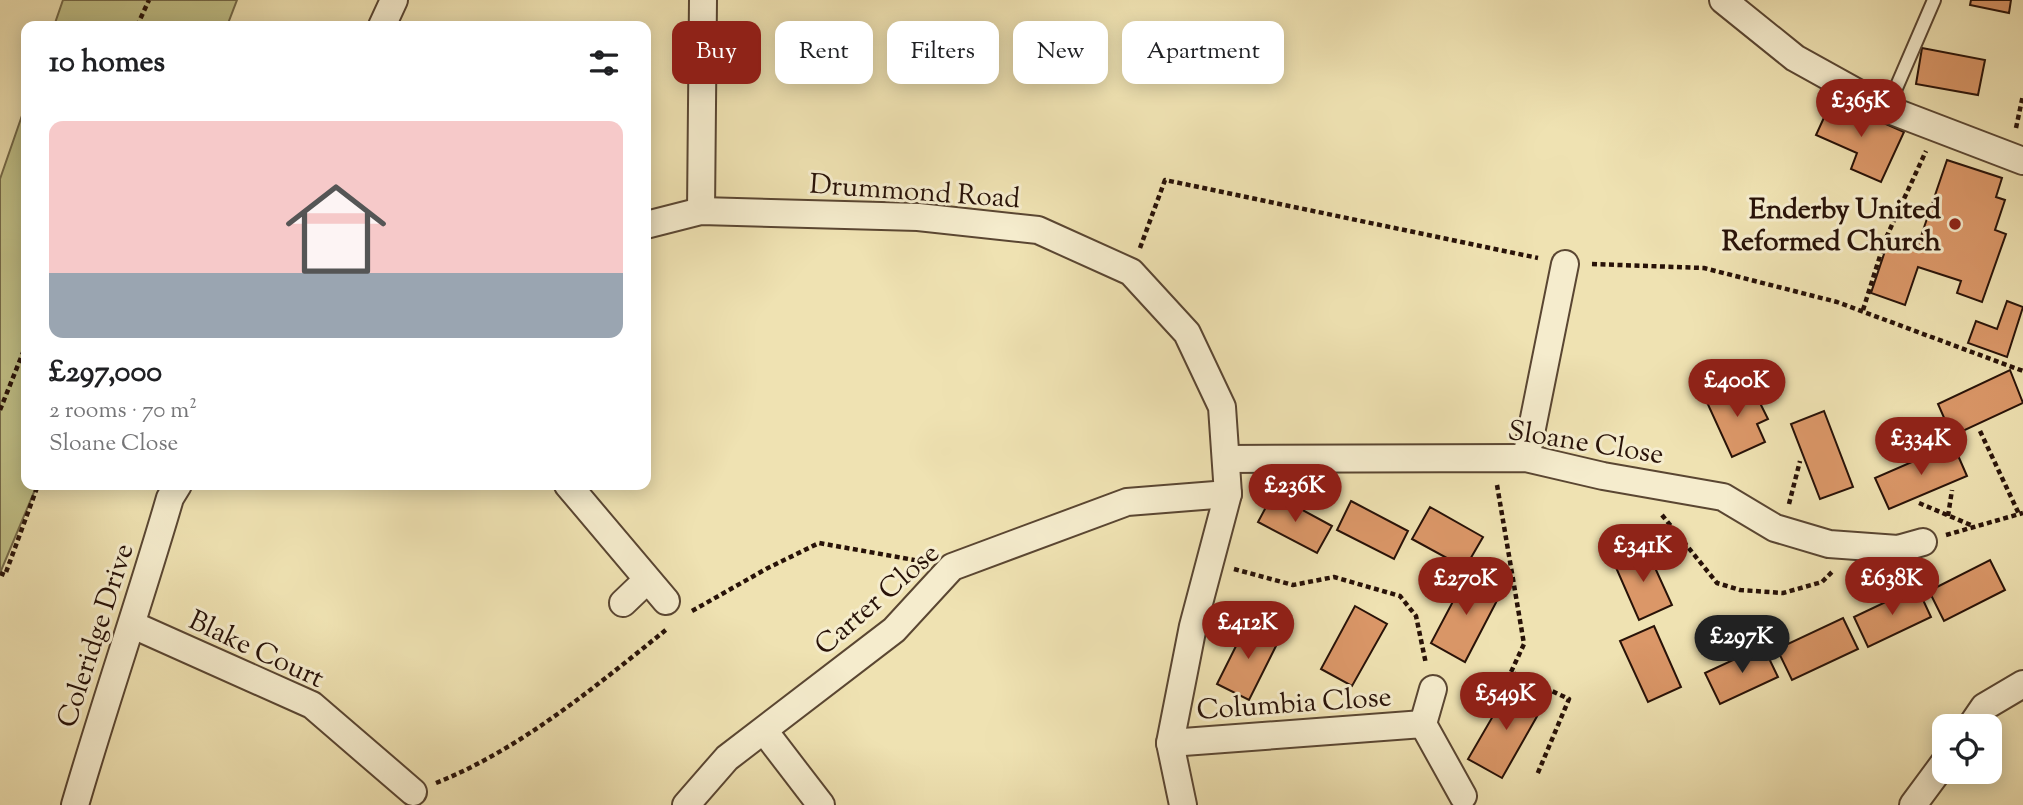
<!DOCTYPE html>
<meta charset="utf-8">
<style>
:root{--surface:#fff;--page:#f2f2f2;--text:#202124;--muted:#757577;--accent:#8f2418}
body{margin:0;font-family:"Sorts Mill Goudy",serif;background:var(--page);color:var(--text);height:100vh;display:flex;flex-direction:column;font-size:26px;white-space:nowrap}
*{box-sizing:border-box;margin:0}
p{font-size:23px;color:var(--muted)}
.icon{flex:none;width:38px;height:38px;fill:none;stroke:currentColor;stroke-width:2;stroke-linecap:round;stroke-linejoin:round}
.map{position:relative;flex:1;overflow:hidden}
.panel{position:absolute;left:21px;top:21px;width:630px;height:469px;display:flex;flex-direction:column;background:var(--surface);border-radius:14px;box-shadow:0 4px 18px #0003}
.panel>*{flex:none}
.hud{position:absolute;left:672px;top:21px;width:665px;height:63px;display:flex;gap:14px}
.fabs{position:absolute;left:1932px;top:714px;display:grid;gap:14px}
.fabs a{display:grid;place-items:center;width:70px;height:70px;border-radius:14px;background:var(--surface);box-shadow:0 4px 18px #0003;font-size:35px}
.price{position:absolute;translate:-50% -60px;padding:0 16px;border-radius:24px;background:var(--accent);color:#fff;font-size:23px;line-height:46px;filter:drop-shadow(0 2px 4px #0008)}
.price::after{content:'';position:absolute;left:50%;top:42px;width:21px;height:16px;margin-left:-10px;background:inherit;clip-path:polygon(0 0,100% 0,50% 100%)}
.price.active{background:#222;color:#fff}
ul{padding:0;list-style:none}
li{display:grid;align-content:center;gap:14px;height:371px;padding:0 28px}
li span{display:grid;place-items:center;height:217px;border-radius:14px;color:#555}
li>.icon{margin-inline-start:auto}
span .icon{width:126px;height:126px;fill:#fffc;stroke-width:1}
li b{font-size:30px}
h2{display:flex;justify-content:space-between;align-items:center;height:84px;padding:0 28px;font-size:30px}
.chip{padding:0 24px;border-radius:14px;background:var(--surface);box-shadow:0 4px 18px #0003;font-size:24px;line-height:63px}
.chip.active{background:var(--accent);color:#fff}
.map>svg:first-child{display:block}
.green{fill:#c1c087;stroke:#746948;stroke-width:2}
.building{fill:#db9768;stroke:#281208;stroke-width:2}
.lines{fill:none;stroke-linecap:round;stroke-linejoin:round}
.lane-casing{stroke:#5a4632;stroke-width:16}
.street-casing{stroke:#5a4632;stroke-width:30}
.path{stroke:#281208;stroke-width:4.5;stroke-dasharray:5 3.5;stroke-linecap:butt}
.lane{stroke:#f5eccd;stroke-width:12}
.street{stroke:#f5eccd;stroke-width:26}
.poi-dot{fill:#8f2418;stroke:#f5eccd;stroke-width:2.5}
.labels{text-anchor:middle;stroke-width:6;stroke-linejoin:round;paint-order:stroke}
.street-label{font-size:28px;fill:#281208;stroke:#f5eccd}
.poi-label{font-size:28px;font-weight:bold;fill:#281208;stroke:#f5eccd;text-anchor:end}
</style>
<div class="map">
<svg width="2023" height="805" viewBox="0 0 2023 805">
<rect width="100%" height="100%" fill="#efe2b2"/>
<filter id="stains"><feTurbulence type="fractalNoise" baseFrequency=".00286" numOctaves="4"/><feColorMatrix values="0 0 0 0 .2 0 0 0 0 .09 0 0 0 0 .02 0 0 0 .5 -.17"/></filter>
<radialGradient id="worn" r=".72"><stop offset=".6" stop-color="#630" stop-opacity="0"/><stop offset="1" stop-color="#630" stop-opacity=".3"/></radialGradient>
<g class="green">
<path d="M63 0H237L227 26H54Z"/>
<path d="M26 104V485H37L0 573V179Z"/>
</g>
<g class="building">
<path d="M1971 0H2011L2009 13 1970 5Z"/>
<path d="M1922 48 1985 60 1978 95 1916 84Z"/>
<path d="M1832 100 1904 132 1881 182 1851 169 1857 153 1816 135Z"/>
<path d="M1947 160 2002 178 1996 197 2005 200 1995 230 2006 234 1982 302 1957 293 1961 281 1918 267 1905 305 1871 293 1888 242 1916 251Z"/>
<path d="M2007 301 2023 307 2007 357 1968 343 1976 321 1997 329Z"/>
<path d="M2010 370 2023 403 1952 436 1938 404Z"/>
<path d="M1737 383 1746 403 1758 399 1768 419 1757 424 1765 442 1732 457 1705 398Z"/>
<path d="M1824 411 1853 487 1820 499 1791 424Z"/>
<path d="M1953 444 1967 476 1889 509 1875 478Z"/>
<path d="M1273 494 1332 526 1317 553 1258 522Z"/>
<path d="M1351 501 1408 531 1394 559 1337 530Z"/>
<path d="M1430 507 1483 537 1465 568 1412 539Z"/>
<path d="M1646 548 1672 605 1639 620 1614 563Z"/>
<path d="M1990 560 2005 590 1944 621 1929 591Z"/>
<path d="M1468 573 1502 591 1465 662 1431 643Z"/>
<path d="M1917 587 1931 617 1868 647 1854 617Z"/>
<path d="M1355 606 1387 624 1352 686 1321 669Z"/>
<path d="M1843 618 1858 649 1792 680 1777 649Z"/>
<path d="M1248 622 1280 638 1249 700 1217 684Z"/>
<path d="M1654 626 1681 687 1648 702 1620 641Z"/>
<path d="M1763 646 1778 677 1720 704 1705 673Z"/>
<path d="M1511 685 1544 704 1502 778 1468 759Z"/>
</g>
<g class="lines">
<g class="lane-casing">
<path id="lane" d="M1887 109 1934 0"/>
</g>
<g class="street-casing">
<g id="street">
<path d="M1723 0 1795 58 1887 109 2023 161"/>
<path d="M382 26 394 0"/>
<path d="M701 211 703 0"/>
<path d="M646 225 701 211 918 217 1038 230 1131 272 1187 333 1222 407 1228 494 1193 626 1170 743 1183 805"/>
<path d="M1526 458 1565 264"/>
<path d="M1226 459 1526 458 1603 476 1723 497 1775 528 1829 544 1898 549 1923 542"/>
<path d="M568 485 666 601"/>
<path d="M623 603 646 581"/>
<path d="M133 625 312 705 413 792"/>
<path d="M1423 724 1433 689"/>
<path d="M1971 726 1984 707 2023 684"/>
<path d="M765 732 821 805"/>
<path d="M1170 743 1423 724 1463 796"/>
<path d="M75 805C105 702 140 601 170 498L178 485"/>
<path d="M686 805 727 758 894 630 952 567 1127 502 1228 494"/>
<path d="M1913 805 1944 763"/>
</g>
</g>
<g class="path">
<path d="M137 26 149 0"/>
<path d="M2016 128 2023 95"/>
<path d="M1140 248 1165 180 1538 258"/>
<path d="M1592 264 1704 268 1837 302 2023 371"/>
<path d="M1863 310 1885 240 1926 151"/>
<path d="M0 410 26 345"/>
<path d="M1980 431 2019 514"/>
<path d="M1497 485 1524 644 1511 672 1569 699 1537 775"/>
<path d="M1919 503 1973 526"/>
<path d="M1789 504 1800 461"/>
<path d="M1662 515 1717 583 1740 590 1783 593 1822 582 1833 571"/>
<path d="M1948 516 1952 490"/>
<path d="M1946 535 2023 513"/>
<path d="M1234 569 1293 585 1334 577 1400 596 1416 616 1426 664"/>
<path d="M0 573 5 575 38 485"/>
<path d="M692 611 766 569 819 543 920 561"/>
<path d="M436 783C521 749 596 686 667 629"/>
</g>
<use href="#lane" class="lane"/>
<use href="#street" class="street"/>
</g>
<circle class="poi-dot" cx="1955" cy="224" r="7"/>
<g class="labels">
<g class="street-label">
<text transform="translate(915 190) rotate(4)" y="10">Drummond Road</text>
<text transform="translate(1586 441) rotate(9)" y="10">Sloane Close</text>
<text transform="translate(876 598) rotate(-41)" y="10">Carter Close</text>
<text transform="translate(94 635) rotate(-72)" y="10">Coleridge Drive</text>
<text transform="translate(257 648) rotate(25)" y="10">Blake Court</text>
<text transform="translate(1294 702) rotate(-4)" y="10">Columbia Close</text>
</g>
<g class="poi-label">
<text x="1941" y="218">Enderby United<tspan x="1941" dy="32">Reformed Church</tspan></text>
</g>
</g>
<rect width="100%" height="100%" filter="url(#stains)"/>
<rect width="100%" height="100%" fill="url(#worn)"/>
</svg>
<div class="fabs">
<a><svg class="icon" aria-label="locate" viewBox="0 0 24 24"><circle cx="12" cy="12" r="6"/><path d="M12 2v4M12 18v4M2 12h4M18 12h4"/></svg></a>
</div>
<b class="price" style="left:1861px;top:139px">£365K</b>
<b class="price" style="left:1737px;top:419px">£400K</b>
<b class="price" style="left:1921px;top:477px">£334K</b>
<b class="price" style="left:1295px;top:524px">£236K</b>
<b class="price" style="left:1643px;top:584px">£341K</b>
<b class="price" style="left:1466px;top:617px">£270K</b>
<b class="price" style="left:1892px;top:617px">£638K</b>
<b class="price" style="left:1248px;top:661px">£412K</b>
<b class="price active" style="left:1742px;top:675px">£297K</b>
<b class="price" style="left:1506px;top:732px">£549K</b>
<div class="hud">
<a class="chip active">Buy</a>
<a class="chip">Rent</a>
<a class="chip">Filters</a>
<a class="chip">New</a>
<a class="chip">Apartment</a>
</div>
<section class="panel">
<h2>10 homes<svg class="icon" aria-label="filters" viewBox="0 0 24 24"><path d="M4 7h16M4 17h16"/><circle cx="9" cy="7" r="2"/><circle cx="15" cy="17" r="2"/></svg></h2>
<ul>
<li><span style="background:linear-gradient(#f6c9c9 70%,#9aa5b1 0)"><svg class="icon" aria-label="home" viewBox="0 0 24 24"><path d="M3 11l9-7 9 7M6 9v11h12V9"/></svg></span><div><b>£297,000</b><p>2 rooms · 70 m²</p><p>Sloane Close</p></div></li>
</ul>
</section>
</div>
